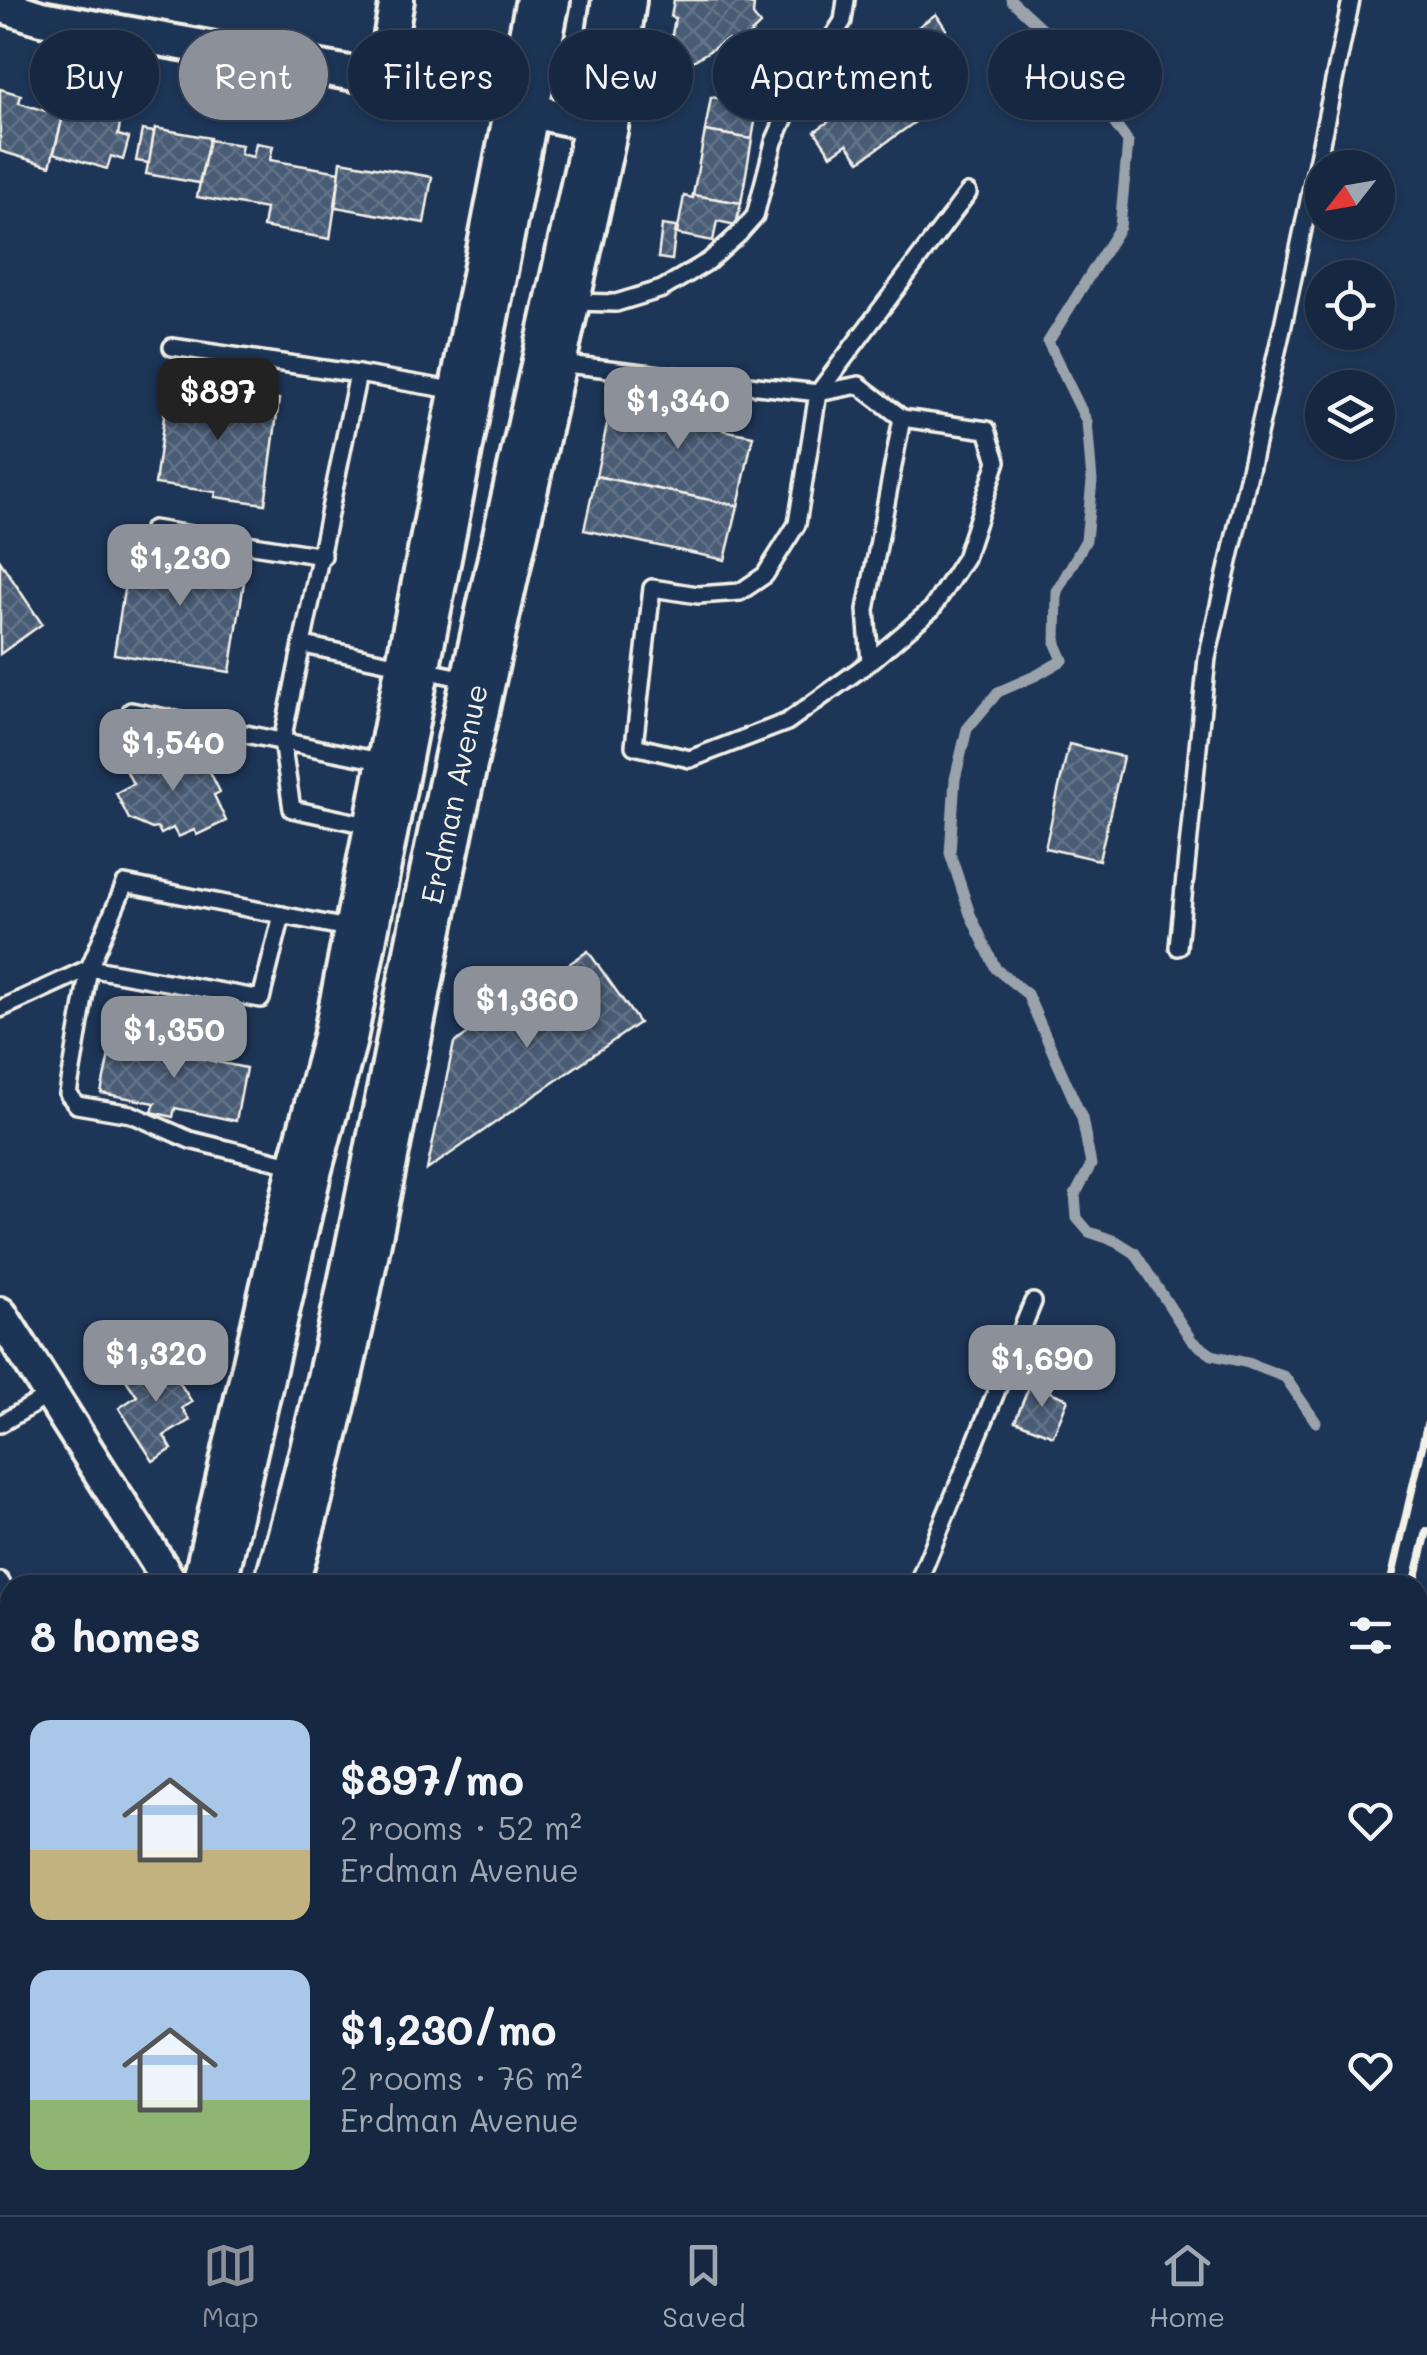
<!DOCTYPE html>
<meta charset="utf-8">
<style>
:root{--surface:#162841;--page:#1f3048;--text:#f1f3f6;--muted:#9ea6b1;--line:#35445a;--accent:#8c9099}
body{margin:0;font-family:Mali,sans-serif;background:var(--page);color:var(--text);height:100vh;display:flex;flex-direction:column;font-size:38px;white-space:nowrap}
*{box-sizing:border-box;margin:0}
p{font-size:32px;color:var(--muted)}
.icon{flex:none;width:55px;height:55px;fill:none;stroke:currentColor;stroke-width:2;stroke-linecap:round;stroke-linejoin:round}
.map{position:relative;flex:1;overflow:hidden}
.panel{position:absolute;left:0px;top:1575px;width:1428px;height:640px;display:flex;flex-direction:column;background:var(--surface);border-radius:30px 30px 0 0;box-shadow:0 2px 8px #0004,0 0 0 2px var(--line)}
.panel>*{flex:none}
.banner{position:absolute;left:30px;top:30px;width:1368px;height:90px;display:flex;gap:20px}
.needle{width:65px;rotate:239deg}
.tools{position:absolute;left:1305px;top:150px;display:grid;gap:20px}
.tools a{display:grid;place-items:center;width:90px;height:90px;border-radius:50%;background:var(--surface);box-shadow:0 2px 8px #0004,0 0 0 2px var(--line);font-size:50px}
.price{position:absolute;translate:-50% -85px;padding:0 22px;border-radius:20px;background:var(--accent);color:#fff;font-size:32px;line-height:65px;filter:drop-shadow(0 2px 5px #0008)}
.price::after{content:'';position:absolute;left:50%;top:60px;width:30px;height:22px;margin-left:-15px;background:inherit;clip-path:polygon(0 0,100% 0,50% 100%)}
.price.current{background:#222;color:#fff}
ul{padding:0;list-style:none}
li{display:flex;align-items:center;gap:30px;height:250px;padding:0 30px}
li span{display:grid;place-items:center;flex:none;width:280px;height:200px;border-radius:20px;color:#555}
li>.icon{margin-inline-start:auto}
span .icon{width:120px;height:120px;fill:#fffc;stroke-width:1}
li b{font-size:42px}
h2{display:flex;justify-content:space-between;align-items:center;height:120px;padding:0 30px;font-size:42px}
.chip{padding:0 35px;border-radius:45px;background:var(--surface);box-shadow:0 2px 8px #0004,0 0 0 2px var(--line);font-size:35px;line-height:90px}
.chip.current{background:var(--accent);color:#fff}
.tab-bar{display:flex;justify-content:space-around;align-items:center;height:140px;border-top:2px solid var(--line);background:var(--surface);font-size:28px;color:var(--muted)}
.tab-bar a{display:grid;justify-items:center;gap:5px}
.tab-bar .current{color:var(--accent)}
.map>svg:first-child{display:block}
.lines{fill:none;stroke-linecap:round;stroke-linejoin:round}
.stream{stroke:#9aa2ab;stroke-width:11}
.building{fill:url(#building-cross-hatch);stroke:#f4f1e8;stroke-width:2.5}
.service-casing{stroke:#f4f1e8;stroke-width:22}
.minor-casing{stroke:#f4f1e8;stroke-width:40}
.tertiary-casing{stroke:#f4f1e8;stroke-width:48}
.primary-casing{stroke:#f4f1e8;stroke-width:60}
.service{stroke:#1d3557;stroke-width:15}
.minor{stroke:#1d3557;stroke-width:32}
.tertiary{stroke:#1d3557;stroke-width:40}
.primary{stroke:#1d3557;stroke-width:52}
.rail{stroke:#f4f1e8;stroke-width:8}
.labels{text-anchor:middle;stroke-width:9;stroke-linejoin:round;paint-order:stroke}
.street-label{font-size:30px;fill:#f4f1e8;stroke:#1d3557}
</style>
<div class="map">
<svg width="1427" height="2215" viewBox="0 0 1427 2215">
<defs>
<pattern id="building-cross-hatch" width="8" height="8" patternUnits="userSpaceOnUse" patternTransform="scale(2.5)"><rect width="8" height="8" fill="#485b74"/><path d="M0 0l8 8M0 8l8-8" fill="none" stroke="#637388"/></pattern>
</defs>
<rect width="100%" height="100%" fill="#1d3557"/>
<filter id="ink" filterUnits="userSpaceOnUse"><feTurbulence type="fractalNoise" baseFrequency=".01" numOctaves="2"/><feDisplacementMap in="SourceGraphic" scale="20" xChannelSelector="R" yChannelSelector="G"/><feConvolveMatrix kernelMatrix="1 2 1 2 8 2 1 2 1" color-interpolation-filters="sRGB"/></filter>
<g filter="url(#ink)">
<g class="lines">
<path class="stream" d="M1011 0 1052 38 1128 142 1120 227 1048 342 1087 422 1092 481 1086 540 1057 591 1056 644 1063 660 1037 675 998 692 967 729 955 779 950 853 970 914 996 969 1027 994 1082 1118 1091 1165 1075 1195 1077 1218 1089 1232 1116 1241 1135 1253 1192 1341 1212 1355 1248 1363 1285 1377 1316 1422"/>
</g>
<g class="building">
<path d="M674 0H726L754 5 753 15 760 25 742 42 727 40 664 79 675 18 671 17Z"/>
<path d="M936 14 946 29 932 110 860 161 847 144 831 155 815 131 831 120 817 100Z"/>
<path d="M0 89 21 95 19 103 45 111 47 103 65 109 50 166 0 151Z"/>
<path d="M711 97 758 105 752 139 705 131Z"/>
<path d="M65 108 120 124 118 135 129 138 123 160 111 156 107 169 54 153Z"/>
<path d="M155 128 210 138 199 183 146 174Z"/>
<path d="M142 130 154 132 149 163 136 161Z"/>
<path d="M705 131 752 139 741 203 693 195Z"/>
<path d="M209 140 242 145 240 154 253 157 256 143 273 146 270 160 340 172 330 239 263 227 266 209 197 197Z"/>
<path d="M341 161 432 177 424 223 336 207Z"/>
<path d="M693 195 741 203 736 225 717 221 713 241 677 234 684 196 693 198Z"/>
<path d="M662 225 676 227 672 260 658 258Z"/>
<path d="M168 387 279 399 265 504 215 497 216 492 155 484Z"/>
<path d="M695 391 730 398 723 430 753 436 738 506 596 476 611 406 688 423Z"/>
<path d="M596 476 738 506 725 560 584 530Z"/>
<path d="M131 545 247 563 230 672 114 654Z"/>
<path d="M0 561 42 624 0 654Z"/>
<path d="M189 740 203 771 208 768 220 792 214 795 226 821 197 835 194 830 178 837 173 828 161 834 158 828 152 829 129 819 116 793 133 784 127 772Z"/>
<path d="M1069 744 1123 757 1099 860 1045 848Z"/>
<path d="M588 951 639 1023 427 1170 454 1043Z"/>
<path d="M112 1040 246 1068 236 1121 175 1108 173 1117 152 1112 155 1103 101 1093Z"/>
<path d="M161 1354 192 1402 182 1408 190 1420 164 1436 172 1449 153 1461 119 1408 137 1396 124 1377Z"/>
<path d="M1030 1384 1068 1399 1053 1436 1015 1421Z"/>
<path d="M0 1658 10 1660V1775L0 1773Z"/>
<path d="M283 2205H365L363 2215H281Z"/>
<path d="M652 2205H695L678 2215H658Z"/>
</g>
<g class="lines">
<g class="service-casing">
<g id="service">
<path d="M570 302 616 303 662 289 709 261 739 234 755 216 774 142 793 99 843 21 846 0"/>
<path d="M172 347 358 374 282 741 292 809 372 826"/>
<path d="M557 363 818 393 797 524 765 575 740 592 698 595 652 588 634 746 690 759 787 722 870 662 866 610 902 418 859 385 818 393"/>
<path d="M358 374 458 391"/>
<path d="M818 393 968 193"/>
<path d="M153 529 323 556"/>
<path d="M304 645 471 680"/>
<path d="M870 662 932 609 965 558 997 461 987 430 902 418"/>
<path d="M131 711 385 762"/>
<path d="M282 915 261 999 89 968 68 1094 77 1105 131 1114 190 1140 295 1166"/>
<path d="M1178 947 1207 658 1283 325 1351 0"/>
<path d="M0 1009 89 968 125 884 352 929"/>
<path d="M0 1424 51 1394"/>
<path d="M0 1581 10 1597"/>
<path d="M917 1585 1033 1302"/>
<path d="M0 1793 10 1795"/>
<path d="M0 1878 10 1880"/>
<path d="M0 2034 10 1983"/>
<path d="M220 2215 223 2205"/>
<path d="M252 2215 254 2205"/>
<path d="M389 2215 390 2205"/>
<path d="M755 2215 771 2205"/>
</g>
</g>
<g class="minor-casing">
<g id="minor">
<path d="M0 5 41 18 383 79 601 126"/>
<path d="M383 79 397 0"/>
<path d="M0 1314 172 1585"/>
</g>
</g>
<g class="tertiary-casing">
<path id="tertiary" d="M548 2205 554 2215"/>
</g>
<g class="primary-casing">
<g id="primary">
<path d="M209 1585 305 1168 340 1038 543 0"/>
<path d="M281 1585C347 1358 386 1124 433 893 485 637 546 382 601 126L619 0"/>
<path d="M60 2215 62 2205"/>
<path d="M139 2215 141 2205"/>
</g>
</g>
<use href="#service" class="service"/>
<use href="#minor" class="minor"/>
<use href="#tertiary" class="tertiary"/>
<use href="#primary" class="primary"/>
<g class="rail">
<path d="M1390 1585 1427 1425"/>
<path d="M1414 1585 1427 1531"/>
<path d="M1244 2215 1246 2205"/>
<path d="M1268 2215 1270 2205"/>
</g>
</g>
</g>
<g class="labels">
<g class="street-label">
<text transform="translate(455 794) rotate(-78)" y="10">Erdman Avenue</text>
</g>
</g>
</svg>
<div class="tools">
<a><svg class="needle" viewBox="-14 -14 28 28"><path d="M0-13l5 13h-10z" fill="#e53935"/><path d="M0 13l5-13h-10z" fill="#9ea6b1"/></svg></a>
<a><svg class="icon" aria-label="locate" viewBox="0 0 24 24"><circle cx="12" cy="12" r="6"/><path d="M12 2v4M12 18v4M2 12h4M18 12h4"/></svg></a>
<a><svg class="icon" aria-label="layers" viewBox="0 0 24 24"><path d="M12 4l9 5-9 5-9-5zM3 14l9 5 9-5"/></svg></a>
</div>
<b class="price current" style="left:218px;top:443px">$897</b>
<b class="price" style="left:678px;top:452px">$1,340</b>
<b class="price" style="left:180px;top:609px">$1,230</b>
<b class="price" style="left:173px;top:794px">$1,540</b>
<b class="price" style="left:527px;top:1051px">$1,360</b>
<b class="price" style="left:174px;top:1081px">$1,350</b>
<b class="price" style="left:156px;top:1405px">$1,320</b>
<b class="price" style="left:1042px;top:1410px">$1,690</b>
<div class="banner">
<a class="chip">Buy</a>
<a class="chip current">Rent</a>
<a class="chip">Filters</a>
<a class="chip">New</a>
<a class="chip">Apartment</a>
<a class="chip">House</a>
</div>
<section class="panel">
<h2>8 homes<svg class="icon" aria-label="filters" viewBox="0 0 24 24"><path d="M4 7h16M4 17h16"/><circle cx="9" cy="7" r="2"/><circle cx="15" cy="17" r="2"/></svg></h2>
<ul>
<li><span style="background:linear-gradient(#a9c7e8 65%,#c2b280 0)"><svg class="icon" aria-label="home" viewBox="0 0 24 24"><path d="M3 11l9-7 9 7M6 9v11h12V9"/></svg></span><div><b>$897/mo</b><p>2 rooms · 52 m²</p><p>Erdman Avenue</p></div><svg class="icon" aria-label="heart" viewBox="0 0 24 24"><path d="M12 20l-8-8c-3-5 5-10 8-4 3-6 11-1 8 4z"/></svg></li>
<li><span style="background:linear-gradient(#a9c7e8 65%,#8fb573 0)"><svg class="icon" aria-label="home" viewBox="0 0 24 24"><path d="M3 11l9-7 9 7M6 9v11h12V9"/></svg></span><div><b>$1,230/mo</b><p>2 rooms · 76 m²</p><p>Erdman Avenue</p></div><svg class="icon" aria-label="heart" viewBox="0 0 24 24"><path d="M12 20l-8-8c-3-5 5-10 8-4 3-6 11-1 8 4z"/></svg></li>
</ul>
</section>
</div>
<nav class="tab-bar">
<a class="current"><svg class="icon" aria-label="map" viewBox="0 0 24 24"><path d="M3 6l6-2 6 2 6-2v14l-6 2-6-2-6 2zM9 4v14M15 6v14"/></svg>Map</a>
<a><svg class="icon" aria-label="saved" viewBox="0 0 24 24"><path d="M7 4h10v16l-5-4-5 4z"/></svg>Saved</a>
<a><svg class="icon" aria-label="home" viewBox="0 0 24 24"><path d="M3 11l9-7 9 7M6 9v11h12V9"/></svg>Home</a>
</nav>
